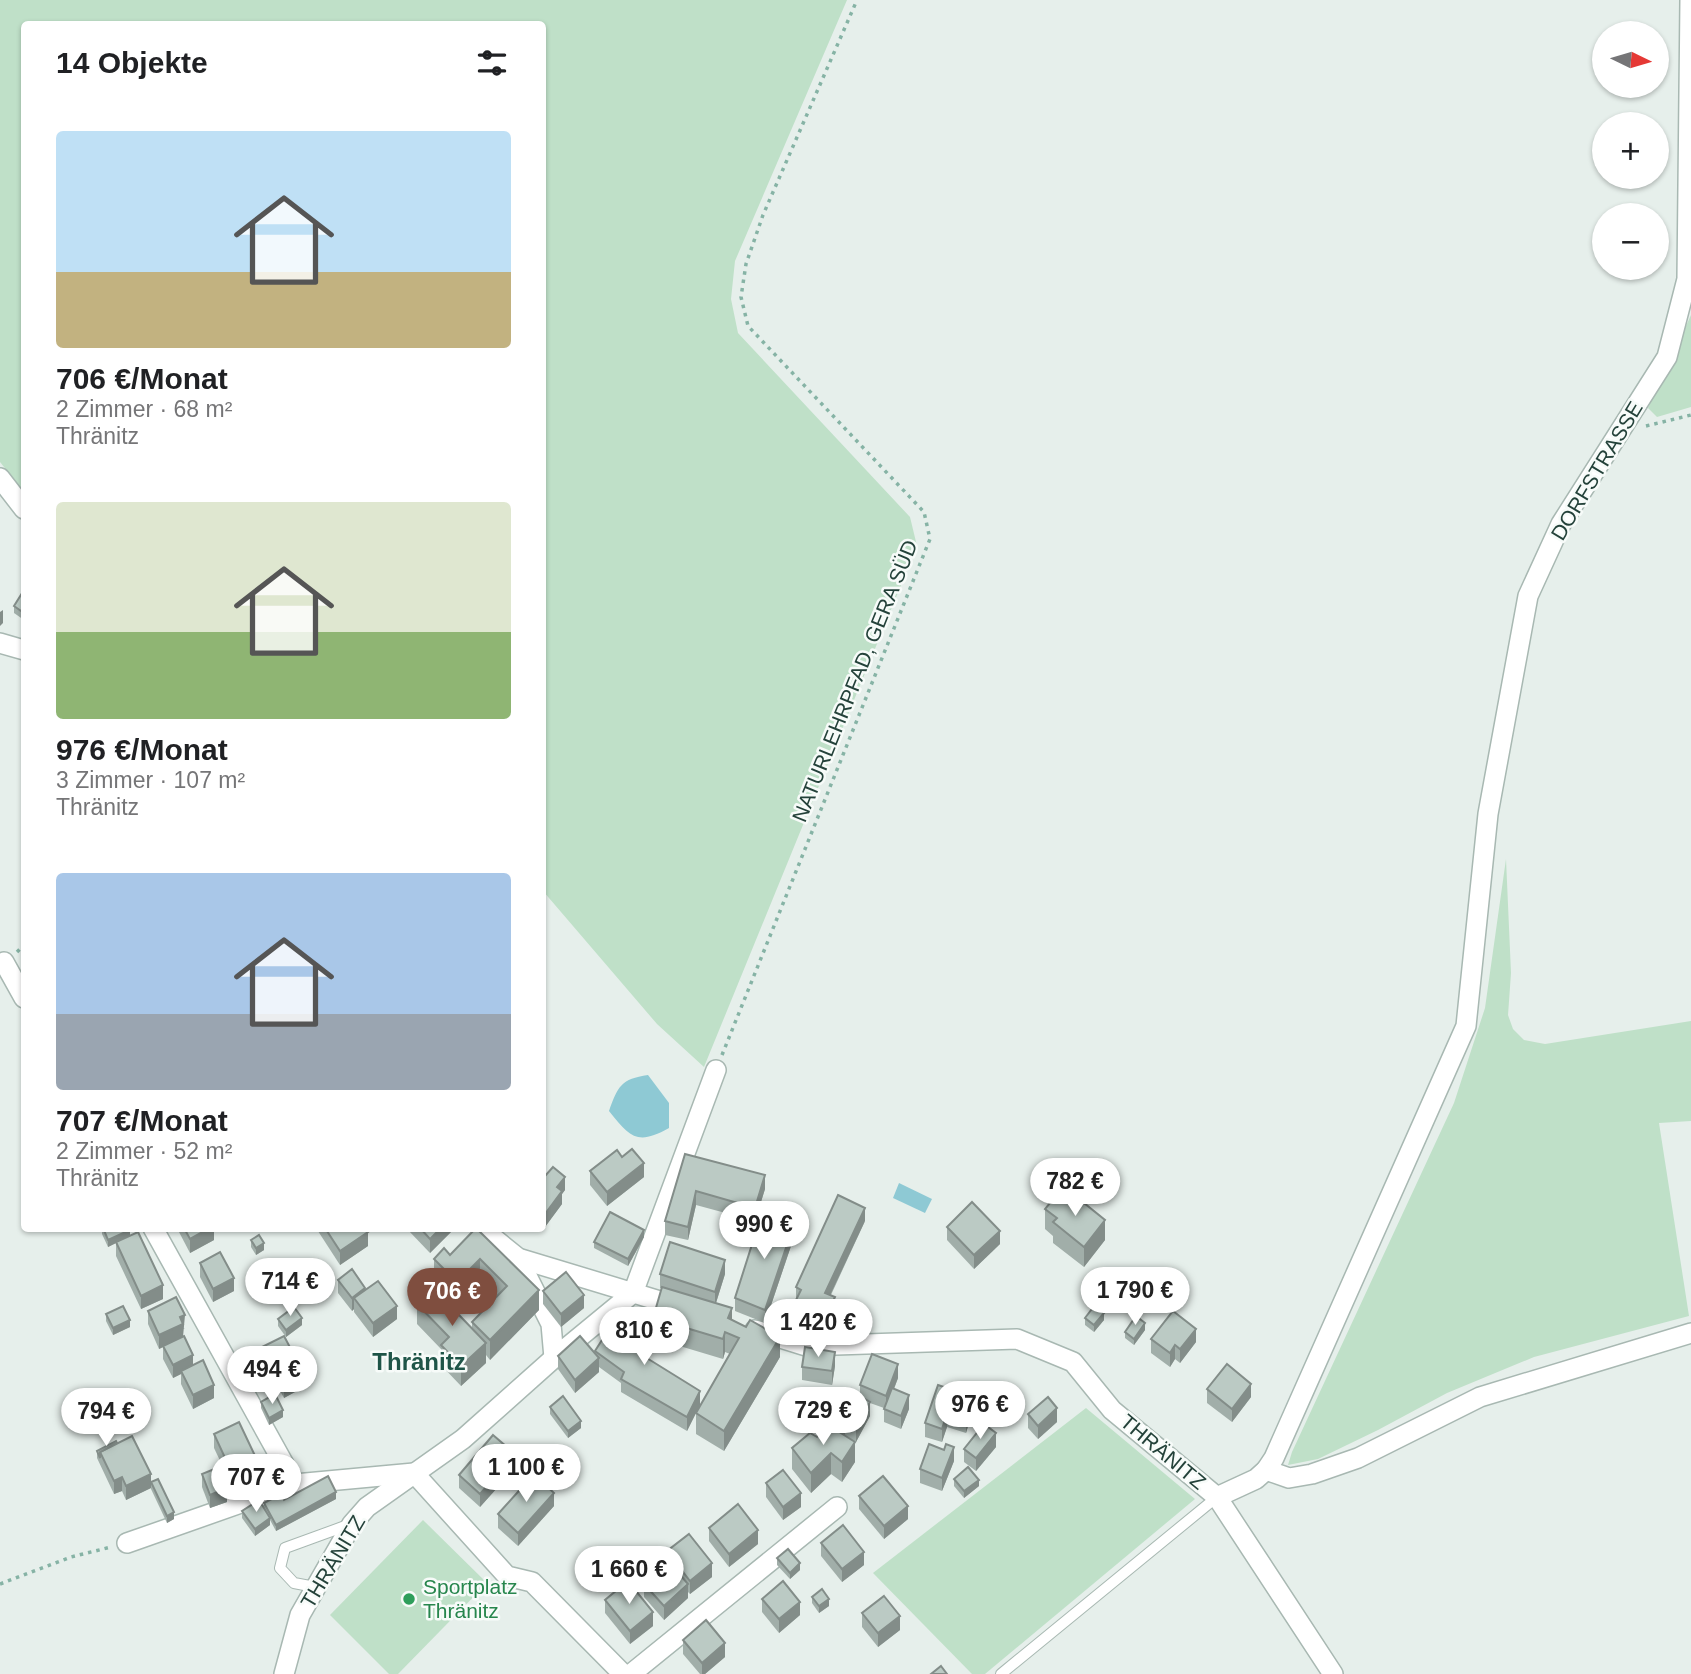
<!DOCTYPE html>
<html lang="de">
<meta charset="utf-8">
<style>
:root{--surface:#fff;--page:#f6f6f6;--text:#202124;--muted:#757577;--accent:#7f4e3f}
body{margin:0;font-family:Helvetica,sans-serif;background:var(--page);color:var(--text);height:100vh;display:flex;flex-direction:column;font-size:26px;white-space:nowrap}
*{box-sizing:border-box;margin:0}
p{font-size:23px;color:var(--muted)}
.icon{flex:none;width:38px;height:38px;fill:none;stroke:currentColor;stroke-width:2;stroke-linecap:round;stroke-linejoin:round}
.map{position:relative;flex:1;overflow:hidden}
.details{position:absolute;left:21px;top:21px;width:525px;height:1211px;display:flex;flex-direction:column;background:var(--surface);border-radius:7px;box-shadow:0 2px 5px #0004}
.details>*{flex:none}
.needle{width:46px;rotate:95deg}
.fabs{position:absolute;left:1592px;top:21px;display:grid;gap:14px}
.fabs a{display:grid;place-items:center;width:77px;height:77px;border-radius:50%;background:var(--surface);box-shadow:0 2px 5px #0004;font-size:35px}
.price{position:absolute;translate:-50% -60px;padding:0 16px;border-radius:24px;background:#fff;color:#222;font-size:23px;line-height:46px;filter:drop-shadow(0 2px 4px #0008)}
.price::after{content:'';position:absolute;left:50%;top:42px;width:21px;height:16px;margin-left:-10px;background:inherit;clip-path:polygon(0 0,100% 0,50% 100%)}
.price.active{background:var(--accent);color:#fff}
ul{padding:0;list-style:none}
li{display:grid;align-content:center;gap:14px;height:371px;padding:0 35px}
li span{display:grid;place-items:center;height:217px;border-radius:7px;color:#555}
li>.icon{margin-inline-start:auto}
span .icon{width:126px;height:126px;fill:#fffc;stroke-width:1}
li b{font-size:30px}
h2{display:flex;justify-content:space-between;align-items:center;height:84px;padding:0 35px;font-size:30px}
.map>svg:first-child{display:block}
.green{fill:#bfe0c8}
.water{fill:#8ec9d4}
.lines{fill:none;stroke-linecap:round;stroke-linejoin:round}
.service-casing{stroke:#a8b8b2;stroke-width:12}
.minor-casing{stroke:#a8b8b2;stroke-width:22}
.path{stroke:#86b3a5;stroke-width:3.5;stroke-dasharray:3.5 5;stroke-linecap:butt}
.service{stroke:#fff;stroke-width:10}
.minor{stroke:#fff;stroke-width:19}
.wall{fill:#a1aea9}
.shaded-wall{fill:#838d89}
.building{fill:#bbcac4;stroke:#838d89;stroke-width:2}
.leisure-dot{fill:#2e9e5b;stroke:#f7fbf9;stroke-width:2.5}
.labels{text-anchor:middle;stroke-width:5;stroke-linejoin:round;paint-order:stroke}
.street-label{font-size:21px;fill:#24423a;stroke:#f7fbf9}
.leisure-label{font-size:21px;fill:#27864d;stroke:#f7fbf9;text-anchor:start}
.quarter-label{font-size:24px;font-weight:bold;fill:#1f5548;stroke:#f7fbf9}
</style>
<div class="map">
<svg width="1691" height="1674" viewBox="0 0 1691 1674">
<rect width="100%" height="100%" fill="#e6efeb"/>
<g class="green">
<path d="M0 0H847L735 261 731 299 738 333 910 517 917 546 704 1067 657 1024 543 891 542 24H24V492L0 462Z"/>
<path d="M1691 315V407L1657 417 1648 408Z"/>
<path d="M1506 859 1511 973 1508 1015 1513 1029 1524 1040 1545 1044 1691 1021V1121L1659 1123 1689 1316 1534 1357 1447 1393 1378 1430 1318 1459 1288 1465 1292 1452 1454 1103 1485 1008Z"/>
<path d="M1086 1408 1195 1499 985 1674H972L873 1573Z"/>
<path d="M423 1520 487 1583 398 1674H389L330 1615Z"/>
</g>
<g class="water">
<path d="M648 1075 669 1103V1128C637 1146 630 1137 609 1111 618 1086 621 1079 648 1075Z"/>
<path d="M899 1183 932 1199 925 1213 893 1198Z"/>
</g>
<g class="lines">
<g class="service-casing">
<g id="service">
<path d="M315 1587 294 1583 280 1568 285 1548 348 1525"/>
<path d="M1001 1674 1217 1497"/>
</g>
</g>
<g class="minor-casing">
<g id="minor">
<path d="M0 478 24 509"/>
<path d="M0 643 24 650"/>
<path d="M4 962 24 998"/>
<path d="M153 1228 295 1484"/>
<path d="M481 1228 518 1258 683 1308"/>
<path d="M518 1258 551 1324 554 1358"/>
<path d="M755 1330 806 1346 1017 1339 1073 1362 1112 1410 1217 1497 1333 1674"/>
<path d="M1266 1470 1274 1458 1466 1026 1488 814 1528 596 1561 524 1667 357 1687 279 1690 0"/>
<path d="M1217 1497 1256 1479 1266 1470 1289 1478 1312 1474 1358 1458 1480 1397 1691 1333"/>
<path d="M127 1543 295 1484 414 1473 507 1576 532 1582 623 1674"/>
<path d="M284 1674 300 1615 352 1524 367 1507 463 1439 554 1358 633 1293 716 1070"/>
<path d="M631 1674 837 1507"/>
</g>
</g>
<g class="path">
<path d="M1646 426 1691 415"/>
<path d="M17 952 24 945"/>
<path d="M722 1055 930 539 924 512 748 326 741 297 746 264 763 215 857 0"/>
<path d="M0 1584 71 1557 111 1547"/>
</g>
<use href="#service" class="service"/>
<use href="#minor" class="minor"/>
</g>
<g class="wall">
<path d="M24 590V620L14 613V606Z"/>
<path d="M685 1154 765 1189 755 1221 696 1205 688 1240 665 1235V1221Z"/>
<path d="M622 1157 644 1177 607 1206 590 1185V1171Z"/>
<path d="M542 1172 565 1190 562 1194V1204L545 1227 542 1226Z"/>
<path d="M1045 1209 1105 1240 1084 1267 1053 1243V1236L1045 1229Z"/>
<path d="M865 1221 831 1295 835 1311 823 1336 792 1322V1308L796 1300V1287Z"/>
<path d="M947 1227 1000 1244 974 1269 947 1240Z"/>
<path d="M102 1228H129L130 1236 163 1299 141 1309 116 1256V1243L108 1247 102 1234Z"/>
<path d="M179 1228H214V1240L190 1253 179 1232Z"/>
<path d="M316 1228H366L368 1246 340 1265Z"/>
<path d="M408 1228H452V1231L430 1253 408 1230Z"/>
<path d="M476 1228 539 1310 490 1360 486 1355V1363L461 1386 441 1365V1349L417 1324V1304L472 1329V1322L497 1296 480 1279 457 1303 434 1279V1259L450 1255Z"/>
<path d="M644 1237 628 1266 594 1248V1242Z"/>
<path d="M794 1237 765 1323 735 1311V1298Z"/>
<path d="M251 1240 264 1250 256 1255 251 1247Z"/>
<path d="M200 1263 234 1291 213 1302 200 1277Z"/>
<path d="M660 1274H725L716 1303 732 1320 780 1357 724 1451 696 1434V1413L730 1354 725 1352 723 1359 653 1338V1318L662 1288H660Z"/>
<path d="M338 1280 365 1290 397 1319 373 1337 354 1312V1309L352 1311 338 1293Z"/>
<path d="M543 1291 584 1308 561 1327 543 1304Z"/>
<path d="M1147 1302 1137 1317 1145 1330 1134 1345 1125 1338V1332L1135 1317 1125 1309V1303Z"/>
<path d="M148 1311 185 1329H183V1336L193 1365 214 1398 193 1409 181 1384V1374L173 1378 163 1359V1347L159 1349 148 1324Z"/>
<path d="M106 1314 130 1327 113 1335 106 1321Z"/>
<path d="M1085 1318 1104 1320 1094 1332 1085 1325Z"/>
<path d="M278 1319 302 1325 286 1337 278 1326Z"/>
<path d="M642 1337 635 1350 700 1405 687 1431 621 1392V1383L599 1367V1372L575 1393 558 1369V1356L595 1354V1351Z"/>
<path d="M1151 1339 1196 1342 1180 1363 1175 1359 1170 1367 1151 1353Z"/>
<path d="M256 1350 304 1387 284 1398 275 1382 267 1386 256 1364Z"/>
<path d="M835 1366 832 1385 802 1380V1367Z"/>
<path d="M898 1378 894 1389 909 1409 901 1429 884 1422V1408L870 1403V1416L856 1442 845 1436 855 1462 842 1482 831 1474 811 1493 792 1469V1448L817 1437 827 1424 860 1396V1385Z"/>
<path d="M938 1385 973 1410 966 1433 947 1427 942 1442 925 1437V1423Z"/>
<path d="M1207 1389 1251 1397 1232 1422 1207 1403Z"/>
<path d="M261 1402 283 1417 269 1425 261 1408Z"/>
<path d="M550 1407 581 1428 568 1438 550 1414Z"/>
<path d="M1028 1414 1057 1422 1038 1439 1028 1428Z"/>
<path d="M214 1434 257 1474 232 1486 214 1448Z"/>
<path d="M996 1447 976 1471 964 1462V1449Z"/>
<path d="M97 1451 151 1488 126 1500 122 1491 114 1494 97 1458Z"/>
<path d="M954 1461 942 1491 920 1483V1469Z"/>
<path d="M515 1468 480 1507 459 1488V1475Z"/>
<path d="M202 1474 227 1502 210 1508 202 1487Z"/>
<path d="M954 1479 979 1486 964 1498 954 1486Z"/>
<path d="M151 1482 174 1519 167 1523 151 1489Z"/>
<path d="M766 1483 801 1507 783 1520 766 1497Z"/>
<path d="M859 1496 908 1519 884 1539 859 1509Z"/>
<path d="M336 1499 276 1531 270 1520V1525L255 1536 242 1518V1511L264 1509V1503L284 1500Z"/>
<path d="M554 1506 518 1546 498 1528V1514Z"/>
<path d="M709 1528 758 1544 729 1567 709 1541Z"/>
<path d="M821 1543 864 1565 842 1582 821 1556Z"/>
<path d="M667 1551 712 1577 690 1594 688 1592V1598L664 1620 644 1597V1584L667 1563Z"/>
<path d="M777 1558 800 1570 790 1579 777 1565Z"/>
<path d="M812 1597 829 1606 819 1613 812 1603Z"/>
<path d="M762 1599 800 1615 779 1633 762 1612Z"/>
<path d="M605 1600 653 1626 630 1644 605 1613Z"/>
<path d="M862 1613 900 1630 878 1647 862 1627Z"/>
<path d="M683 1640 725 1657 705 1674H700L683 1654Z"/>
</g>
<g class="shaded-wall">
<path d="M3 610V623L0 626V612Z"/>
<path d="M644 1163V1177L607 1206V1192Z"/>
<path d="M765 1175V1189L755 1221V1208Z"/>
<path d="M565 1177V1190L562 1194V1204L545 1227V1214L557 1187Z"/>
<path d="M696 1191V1205L688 1240V1227Z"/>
<path d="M865 1208V1221L825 1306V1293Z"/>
<path d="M1105 1220V1240L1084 1267V1247Z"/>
<path d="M794 1224V1237L765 1323V1310Z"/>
<path d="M210 1228H214V1240L190 1253V1239Z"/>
<path d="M441 1228H452V1231L430 1253V1239Z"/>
<path d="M130 1230V1236L108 1247V1240Z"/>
<path d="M644 1230V1237L628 1266V1259Z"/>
<path d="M1000 1231V1244L974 1269V1255Z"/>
<path d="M368 1232V1246L340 1265V1251Z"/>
<path d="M264 1243V1250L256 1255V1248Z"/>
<path d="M480 1259V1279L457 1303V1282Z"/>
<path d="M725 1260V1274L715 1306V1292Z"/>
<path d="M234 1278V1291L213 1302V1289Z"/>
<path d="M163 1285V1299L141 1309V1296Z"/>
<path d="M365 1288V1301L354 1298V1309L352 1311V1298Z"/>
<path d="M539 1290V1310L490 1360V1340Z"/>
<path d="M584 1295V1308L561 1327V1314Z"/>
<path d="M1147 1295V1302L1136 1317V1311Z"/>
<path d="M835 1297V1311L823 1336V1322Z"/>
<path d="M397 1306V1319L373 1337V1323Z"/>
<path d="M732 1308V1328L728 1318Z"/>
<path d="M1104 1313V1320L1094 1332V1325Z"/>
<path d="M185 1315 183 1337 159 1349V1335L180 1317Z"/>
<path d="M302 1318V1325L286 1337V1330Z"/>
<path d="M130 1320V1327L113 1335V1328Z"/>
<path d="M642 1323V1337L629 1361V1347Z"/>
<path d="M1145 1323V1330L1134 1345V1339Z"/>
<path d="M1196 1329V1342L1180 1363V1349Z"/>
<path d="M725 1332V1352L723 1359V1339Z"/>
<path d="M780 1337V1357L724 1451V1431Z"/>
<path d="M486 1343V1363L461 1386V1366Z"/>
<path d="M1175 1345V1359L1170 1367V1353Z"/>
<path d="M835 1352V1366L832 1385V1371Z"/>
<path d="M193 1355V1369L181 1371V1374L173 1378V1365Z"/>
<path d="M599 1358V1372L575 1393V1380Z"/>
<path d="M898 1364V1378L886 1409V1396Z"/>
<path d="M275 1368V1382L267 1386V1372Z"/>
<path d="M304 1374V1387L284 1398V1384Z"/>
<path d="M1251 1384V1397L1232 1422V1409Z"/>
<path d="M214 1385V1398L193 1409V1395Z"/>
<path d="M700 1391V1405L687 1431V1417Z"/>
<path d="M909 1395V1409L901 1429V1416Z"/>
<path d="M973 1397V1410L966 1433V1420Z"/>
<path d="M870 1402V1416L856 1442V1428Z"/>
<path d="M1057 1408V1422L1038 1439V1426Z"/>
<path d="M283 1410V1417L269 1425V1418Z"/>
<path d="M947 1413V1427L942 1442V1429Z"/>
<path d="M581 1421V1428L568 1438V1431Z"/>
<path d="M845 1422V1436L839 1434Z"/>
<path d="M996 1433V1447L976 1471V1458Z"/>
<path d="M855 1442V1462L842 1482V1462Z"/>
<path d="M954 1447V1461L942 1491V1478Z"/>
<path d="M831 1453V1474L811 1493V1473Z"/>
<path d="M515 1454V1468L480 1507V1494Z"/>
<path d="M257 1460V1474L232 1486V1473Z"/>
<path d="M151 1474V1488L126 1500V1486Z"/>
<path d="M122 1477V1491L114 1494V1481Z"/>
<path d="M979 1480V1486L964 1498V1491Z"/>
<path d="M227 1488V1502L210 1508V1495Z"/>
<path d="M336 1492V1499L276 1531V1525Z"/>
<path d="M554 1493V1506L518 1546V1533Z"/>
<path d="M801 1493V1507L783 1520V1507Z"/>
<path d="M908 1506V1519L884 1539V1526Z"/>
<path d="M174 1512V1519L167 1523V1516Z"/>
<path d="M270 1518V1525L255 1536V1529Z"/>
<path d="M758 1530V1544L729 1567V1554Z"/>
<path d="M864 1552V1565L842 1582V1569Z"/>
<path d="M712 1563V1577L690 1594V1581Z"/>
<path d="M800 1563V1570L790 1579V1573Z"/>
<path d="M688 1584V1598L664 1620V1606Z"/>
<path d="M829 1599V1606L819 1613V1606Z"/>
<path d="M800 1602V1615L779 1633V1619Z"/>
<path d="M653 1612V1626L630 1644V1631Z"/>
<path d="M900 1616V1630L878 1647V1633Z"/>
<path d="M725 1643V1657L705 1674H702V1663Z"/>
</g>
<g class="building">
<path d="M24 590V613L14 606Z"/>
<path d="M632 1149 644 1163 607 1192 590 1171 617 1150 622 1157Z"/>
<path d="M685 1154 765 1175 755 1208 696 1191 688 1227 665 1221Z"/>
<path d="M553 1167 565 1177 557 1187 562 1191 545 1214 542 1212V1172L546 1175Z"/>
<path d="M1058 1193 1069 1201 1074 1195 1105 1220 1084 1247 1053 1222 1057 1218 1045 1209Z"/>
<path d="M838 1195 865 1208 825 1293 835 1297 823 1322 792 1308 801 1290 796 1287Z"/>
<path d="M972 1202 1000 1231 974 1255 947 1227Z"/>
<path d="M610 1212 644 1230 628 1259 594 1242Z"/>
<path d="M762 1213 794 1224 765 1310 735 1298Z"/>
<path d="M103 1228H129L130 1230 108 1240Z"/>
<path d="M184 1228H210L190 1239Z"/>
<path d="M325 1228H365L368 1232 340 1251Z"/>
<path d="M420 1228H441L430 1239Z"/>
<path d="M476 1228 539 1290 490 1340 472 1322 507 1286 480 1259 457 1282 434 1259 444 1248 450 1255Z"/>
<path d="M138 1232 163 1285 141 1296 116 1242Z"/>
<path d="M259 1235 264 1243 256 1248 251 1240Z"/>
<path d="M670 1242 725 1260 715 1292 660 1274Z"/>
<path d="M220 1252 234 1278 213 1289 200 1263Z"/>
<path d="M352 1269 365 1288 352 1298 338 1280Z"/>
<path d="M566 1272 584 1295 561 1314 543 1291Z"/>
<path d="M378 1281 397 1306 373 1323 354 1298Z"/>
<path d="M662 1287 732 1308 728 1318 746 1327 750 1320 780 1337 724 1431 696 1413 739 1338 725 1332 723 1339 653 1318Z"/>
<path d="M1136 1287 1147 1295 1136 1311 1125 1303Z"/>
<path d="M433 1288 486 1343 461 1366 441 1345 449 1337 417 1304Z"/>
<path d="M176 1297 185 1315 180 1317 183 1324 159 1335 148 1311Z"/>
<path d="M1095 1305 1104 1313 1094 1325 1085 1318Z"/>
<path d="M123 1306 130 1320 113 1328 106 1314Z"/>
<path d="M294 1307 302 1318 286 1330 278 1319Z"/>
<path d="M621 1310 642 1323 629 1347 700 1391 687 1417 621 1379 624 1372 595 1351Z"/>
<path d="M1173 1311 1196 1329 1180 1349 1175 1345 1170 1353 1151 1339Z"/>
<path d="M1136 1316 1145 1323 1134 1339 1125 1332Z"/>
<path d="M184 1336 193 1355 173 1365 163 1346Z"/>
<path d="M284 1336 304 1374 284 1384 275 1368 267 1372 256 1350Z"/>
<path d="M580 1336 599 1358 575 1380 558 1356Z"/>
<path d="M805 1347 835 1352 832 1371 802 1367Z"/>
<path d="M872 1354 898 1364 886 1396 860 1385Z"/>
<path d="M203 1360 214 1385 193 1395 181 1371Z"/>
<path d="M1227 1364 1251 1384 1232 1409 1207 1389Z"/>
<path d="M938 1385 973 1397 966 1420 947 1413 942 1429 925 1423Z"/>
<path d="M892 1388 909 1395 901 1416 884 1409Z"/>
<path d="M847 1389 870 1402 856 1428 845 1422 840 1432 827 1424Z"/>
<path d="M275 1394 283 1410 269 1418 261 1402Z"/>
<path d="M563 1396 581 1421 568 1431 550 1407Z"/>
<path d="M1048 1397 1057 1408 1038 1426 1028 1414Z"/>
<path d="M239 1422 257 1460 232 1473 214 1434Z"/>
<path d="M825 1423 855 1442 842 1462 831 1453 811 1473 792 1448 810 1433 817 1437Z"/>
<path d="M984 1424 996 1433 976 1458 964 1449Z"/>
<path d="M493 1435 515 1454 480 1494 459 1475Z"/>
<path d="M132 1436 151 1474 126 1486 122 1477 114 1481 100 1452Z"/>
<path d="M116 1441 117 1443 100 1452V1458L97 1451Z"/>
<path d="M929 1444 944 1450 946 1444 954 1447 942 1478 920 1469Z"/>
<path d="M219 1467 227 1488 210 1495 202 1474Z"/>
<path d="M968 1467 979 1480 964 1491 954 1479Z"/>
<path d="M783 1470 801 1493 783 1507 766 1483Z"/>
<path d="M534 1474 554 1493 518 1533 498 1514Z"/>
<path d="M328 1476 336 1492 276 1525 264 1503 281 1494 284 1500Z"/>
<path d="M883 1476 908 1506 884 1526 859 1496Z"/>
<path d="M158 1479 174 1512 167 1516 151 1482Z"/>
<path d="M259 1500 270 1518 255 1529 242 1511Z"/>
<path d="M738 1504 758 1530 729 1554 709 1528Z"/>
<path d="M843 1525 864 1552 842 1569 821 1543Z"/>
<path d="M689 1534 712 1563 690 1581 667 1551Z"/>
<path d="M788 1549 800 1563 790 1573 777 1558Z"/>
<path d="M669 1562 688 1584 664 1606 644 1584Z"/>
<path d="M628 1581 653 1612 630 1631 605 1600Z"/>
<path d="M783 1581 800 1602 779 1619 762 1599Z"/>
<path d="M822 1589 829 1599 819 1606 812 1597Z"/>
<path d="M884 1596 900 1616 878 1633 862 1613Z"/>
<path d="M706 1620 725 1643 702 1663 683 1640Z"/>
<path d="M941 1666 947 1674H931Z"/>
</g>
<circle class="leisure-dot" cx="409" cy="1599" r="7"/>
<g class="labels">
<g class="street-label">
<text transform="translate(1597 471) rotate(-59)" y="7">DORFSTRASSE</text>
<text transform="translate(855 681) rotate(-68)" y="7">NATURLEHRPFAD, GERA SÜD</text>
<text transform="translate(1163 1452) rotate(40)" y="7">THRÄNITZ</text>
<text transform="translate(333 1562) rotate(-59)" y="7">THRÄNITZ</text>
</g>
<g class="leisure-label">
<text x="423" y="1594">Sportplatz<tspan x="423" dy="24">Thränitz</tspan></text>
</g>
<g class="quarter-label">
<text x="419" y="1370">Thränitz</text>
</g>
</g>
</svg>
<div class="fabs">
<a><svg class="needle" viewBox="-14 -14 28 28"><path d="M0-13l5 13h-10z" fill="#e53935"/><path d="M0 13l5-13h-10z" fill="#757577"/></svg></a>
<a>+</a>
<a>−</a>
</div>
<b class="price" style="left:1075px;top:1218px">782 €</b>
<b class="price" style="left:764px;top:1261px">990 €</b>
<b class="price" style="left:290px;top:1318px">714 €</b>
<b class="price" style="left:1135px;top:1327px">1 790 €</b>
<b class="price active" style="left:452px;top:1328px">706 €</b>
<b class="price" style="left:818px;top:1359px">1 420 €</b>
<b class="price" style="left:644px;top:1367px">810 €</b>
<b class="price" style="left:272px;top:1406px">494 €</b>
<b class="price" style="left:980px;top:1441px">976 €</b>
<b class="price" style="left:823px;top:1447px">729 €</b>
<b class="price" style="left:106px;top:1448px">794 €</b>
<b class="price" style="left:526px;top:1504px">1 100 €</b>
<b class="price" style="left:256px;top:1514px">707 €</b>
<b class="price" style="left:629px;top:1606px">1 660 €</b>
<section class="details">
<h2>14 Objekte<svg class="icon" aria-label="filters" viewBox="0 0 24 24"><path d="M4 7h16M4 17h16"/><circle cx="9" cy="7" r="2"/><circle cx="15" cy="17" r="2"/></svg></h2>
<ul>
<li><span style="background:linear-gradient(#bfe0f5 65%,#c2b280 0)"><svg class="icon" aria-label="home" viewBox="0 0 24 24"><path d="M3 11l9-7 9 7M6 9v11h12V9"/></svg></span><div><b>706 €/Monat</b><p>2 Zimmer · 68 m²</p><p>Thränitz</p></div></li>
<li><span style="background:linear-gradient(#dfe7d0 60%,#8fb573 0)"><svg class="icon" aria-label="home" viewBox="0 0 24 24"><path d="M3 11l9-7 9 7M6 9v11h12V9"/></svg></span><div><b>976 €/Monat</b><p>3 Zimmer · 107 m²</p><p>Thränitz</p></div></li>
<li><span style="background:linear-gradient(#a9c7e8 65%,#9aa5b1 0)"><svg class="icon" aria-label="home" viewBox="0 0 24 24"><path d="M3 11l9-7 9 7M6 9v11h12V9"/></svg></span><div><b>707 €/Monat</b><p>2 Zimmer · 52 m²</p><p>Thränitz</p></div></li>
</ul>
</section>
</div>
